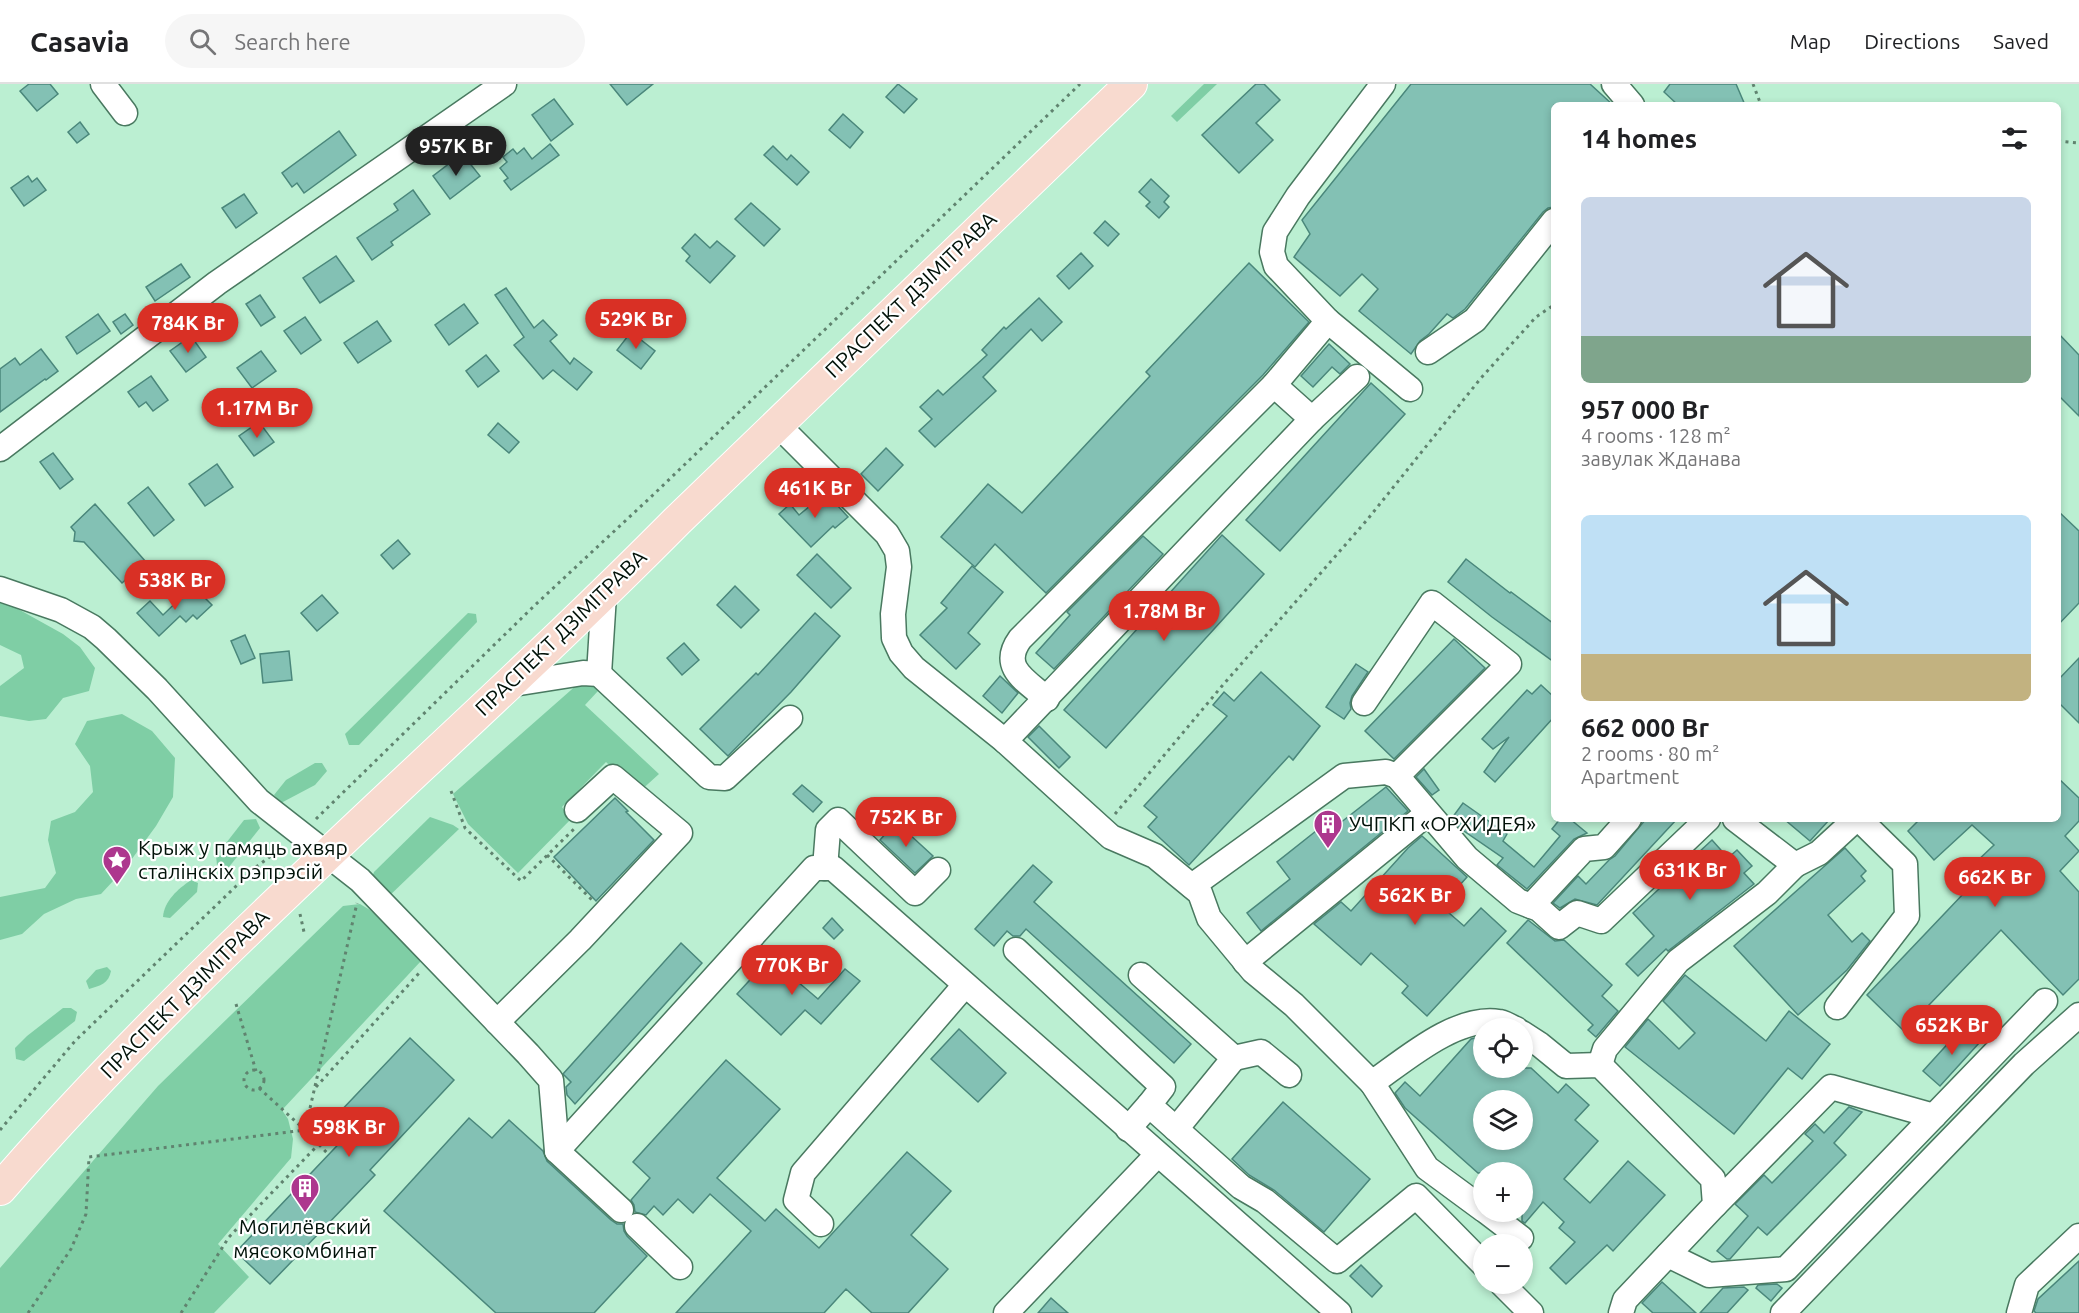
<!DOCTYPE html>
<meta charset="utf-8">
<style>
:root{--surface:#fff;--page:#f6f6f6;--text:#202124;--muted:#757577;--line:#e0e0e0;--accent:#d93025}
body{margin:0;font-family:Ubuntu,sans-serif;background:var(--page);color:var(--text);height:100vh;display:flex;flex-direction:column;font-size:22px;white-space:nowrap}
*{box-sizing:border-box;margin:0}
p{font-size:20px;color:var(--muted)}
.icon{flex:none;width:33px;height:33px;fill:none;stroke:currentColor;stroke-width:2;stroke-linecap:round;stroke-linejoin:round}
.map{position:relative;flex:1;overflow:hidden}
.sheet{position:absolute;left:1551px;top:18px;width:510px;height:720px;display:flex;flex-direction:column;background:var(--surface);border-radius:9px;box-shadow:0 3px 9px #0003}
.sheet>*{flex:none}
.tools{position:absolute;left:1473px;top:934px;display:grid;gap:12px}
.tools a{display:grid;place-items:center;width:60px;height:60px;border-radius:50%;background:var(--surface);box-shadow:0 3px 9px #0003;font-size:30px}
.price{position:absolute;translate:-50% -51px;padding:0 14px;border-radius:21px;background:var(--accent);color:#fff;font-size:20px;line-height:39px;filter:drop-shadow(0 2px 3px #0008)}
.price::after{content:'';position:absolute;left:50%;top:36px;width:18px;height:14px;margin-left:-9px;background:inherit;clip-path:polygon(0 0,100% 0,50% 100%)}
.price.on{background:#222;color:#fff}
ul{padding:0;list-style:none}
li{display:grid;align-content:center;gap:12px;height:318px;padding:0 30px}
li span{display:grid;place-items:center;height:186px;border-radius:9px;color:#555}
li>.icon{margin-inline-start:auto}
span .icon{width:108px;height:108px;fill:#fffc;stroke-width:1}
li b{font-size:26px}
h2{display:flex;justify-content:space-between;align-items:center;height:72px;padding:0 30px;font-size:26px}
header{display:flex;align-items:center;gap:36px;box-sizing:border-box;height:84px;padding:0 30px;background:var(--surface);border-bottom:2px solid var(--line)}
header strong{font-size:28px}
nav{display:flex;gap:33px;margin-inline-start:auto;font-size:21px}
.search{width:420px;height:54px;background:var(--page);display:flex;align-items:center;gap:15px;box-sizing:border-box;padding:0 21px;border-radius:33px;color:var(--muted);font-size:22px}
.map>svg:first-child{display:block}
.green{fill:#7fcea5}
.building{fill:#83c1b4;stroke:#4a877b;stroke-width:1.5;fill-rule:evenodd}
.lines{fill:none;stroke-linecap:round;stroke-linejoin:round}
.minor-casing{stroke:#497960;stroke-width:27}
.major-casing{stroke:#fff;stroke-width:34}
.path{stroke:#60836f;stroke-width:3;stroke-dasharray:3 4.5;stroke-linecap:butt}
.minor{stroke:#fff;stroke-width:24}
.major{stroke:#f8dacf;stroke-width:32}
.labels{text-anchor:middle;stroke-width:4.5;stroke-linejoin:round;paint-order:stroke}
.street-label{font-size:21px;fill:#011108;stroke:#fff}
.poi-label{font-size:21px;fill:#011108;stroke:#fff;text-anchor:start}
</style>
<header>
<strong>Casavia</strong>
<div class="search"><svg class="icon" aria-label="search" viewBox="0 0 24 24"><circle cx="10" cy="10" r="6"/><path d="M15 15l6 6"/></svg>Search here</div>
<nav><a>Map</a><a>Directions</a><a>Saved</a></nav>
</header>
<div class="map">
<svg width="2079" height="1229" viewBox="0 0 2079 1229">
<rect width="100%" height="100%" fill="#bbefd2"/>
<g class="green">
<path d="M1204 0H1217L1177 38 1171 32Z"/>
<path d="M0 515 63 550 80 563 95 584 89 607 63 614 46 635 29 637 0 632V602L24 584 21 571 0 561Z"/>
<path d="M468 529 476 530 477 538 359 661H349L345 650Z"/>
<path d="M579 599 593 601 598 607 585 621 659 690 638 709 606 678 562 723 571 735 518 789 468 740 453 710Z"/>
<path d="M122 630 152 647 175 674 173 713 156 742 126 783 101 810 76 815 44 830 22 850 0 856V813L45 804 56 789 48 756 51 737 75 728 93 708 90 682 75 660 87 637Z"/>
<path d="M315 679H322L327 687 315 701 281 719 274 711 286 696Z"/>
<path d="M430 733 453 741 459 745 387 814 372 793 374 788Z"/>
<path d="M256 735 260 744 229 783 217 781 216 772 244 736Z"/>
<path d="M191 796 198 799 197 808 170 834 163 833C164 817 178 805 191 796Z"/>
<path d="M360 820 370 826 421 877 282 1026 288 1035 293 1055 291 1074 218 1160 249 1193 214 1229H0V1184L158 1002 343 822Z"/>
<path d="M107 883 111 887C109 899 100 902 89 905L86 897 96 886Z"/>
<path d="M63 924H71L77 928 75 937 24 977 16 975 15 964 27 952Z"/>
</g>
<g class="building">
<path d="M29 0H50L58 10 37 27 20 7Z"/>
<path d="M610 0H653L627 21Z"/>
<path d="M898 0 917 15 904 29 886 13Z"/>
<path d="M1256 0H1264L1280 16 1256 39 1273 56 1239 89 1202 51Z"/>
<path d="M1411 0H1590L1613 21H1554V123L1548 124 1543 128 1465 225 1453 234 1447 230 1429 250 1420 257 1411 270 1359 227 1378 205 1362 190 1340 212 1294 173 1310 150 1302 136Z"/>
<path d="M1670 0H1736L1745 21H1678L1664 8Z"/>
<path d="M554 15 573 40 551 57 532 31Z"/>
<path d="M843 30 863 48 850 64 829 46Z"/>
<path d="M80 38 89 50 77 59 68 48Z"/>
<path d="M339 47 356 71 304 109 297 99 292 103 282 89Z"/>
<path d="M550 60 559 71 511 106 504 97 508 94 500 84 507 78 503 73 513 65 517 70 524 64 532 75Z"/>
<path d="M773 62 787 76 791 71 809 88 797 101 764 71Z"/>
<path d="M464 72 480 92 450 115 433 92 454 76 455 78Z"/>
<path d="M28 92 32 98 37 94 46 106 24 122 11 104Z"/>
<path d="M1151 95 1169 112 1164 118 1169 123 1159 134 1146 122 1150 118 1139 108Z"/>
<path d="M413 106 430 130 391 158 393 161 372 176 357 154 398 126 394 120Z"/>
<path d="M244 110 257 129 236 144 222 124Z"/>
<path d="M751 119 780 145 764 162 735 135Z"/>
<path d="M1105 137 1119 150 1108 162 1094 149Z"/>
<path d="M695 150 710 164 717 157 735 172 710 199 686 177 690 172 682 164Z"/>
<path d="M1081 169 1093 182 1069 205 1057 192Z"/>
<path d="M336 172 354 197 320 219 303 194Z"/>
<path d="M1249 179 1309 238 1263 291 1046 509 995 460 975 483 941 453 988 400 1022 429 1150 292 1146 288Z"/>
<path d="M181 180 190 193 155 217 146 203Z"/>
<path d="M506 204 534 244 543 236 557 251 550 257 570 280 574 274 592 288 577 306 553 286 543 295 514 261 524 253 495 211Z"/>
<path d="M260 211 275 233 261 242 246 220Z"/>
<path d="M1039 214 1062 238 1042 257 1031 245 983 293 996 307 935 363 919 347 932 335 920 323 938 306 943 311 987 271 982 266 1004 243 1006 245Z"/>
<path d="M464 220 478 239 449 261 435 241Z"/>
<path d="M98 230 110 247 77 270 66 253Z"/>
<path d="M125 230 133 241 121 250 113 238Z"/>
<path d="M305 233 321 256 301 270 284 247Z"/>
<path d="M377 237 391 257 358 279 344 259Z"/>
<path d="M631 248 655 267 641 285 617 266Z"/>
<path d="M2058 249 2079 271V332L2058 311Z"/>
<path d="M191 252 206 273 186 288 170 267Z"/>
<path d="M1329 260 1350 280 1340 290 1332 283 1313 303 1301 292Z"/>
<path d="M41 265 58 287 46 296 45 295 0 328V285L15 274 20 281Z"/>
<path d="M261 267 276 287 252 304 237 284Z"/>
<path d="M486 271 499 287 478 303 466 287Z"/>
<path d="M151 292 168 316 153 327 146 318 139 323 128 308Z"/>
<path d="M1371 299 1405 330 1280 467 1246 436Z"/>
<path d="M259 338 274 358 254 372 239 352Z"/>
<path d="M498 339 519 358 509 369 488 351Z"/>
<path d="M886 364 903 381 878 407 861 390Z"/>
<path d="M53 369 73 395 60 405 40 378Z"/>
<path d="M217 380 233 403 205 422 189 400Z"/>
<path d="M148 403 174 436 154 452 128 419Z"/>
<path d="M826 409 848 433 835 444 833 442 811 463 779 430 790 420 799 431Z"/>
<path d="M95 420 146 478 122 499 84 458 74 457 75 448 71 443Z"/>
<path d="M2058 427 2079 447V519L2058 541Z"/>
<path d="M1222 451 1264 490 1106 664 1064 626Z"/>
<path d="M1143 452 1163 470 1054 585 1036 569 1070 531 1067 528Z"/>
<path d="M398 456 410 470 393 485 381 471Z"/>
<path d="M817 470 851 504 831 524 797 491Z"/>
<path d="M1466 475 1510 509 1511 508 1554 540V578L1492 533 1448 498Z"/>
<path d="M972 482 1003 508 968 549 980 560 956 585 920 551 947 524 941 519Z"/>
<path d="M193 502 212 521 197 535 193 531 186 538 180 532 159 552 137 529 150 517 163 531Z"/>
<path d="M735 502 759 526 741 544 717 521Z"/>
<path d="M322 511 338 529 317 547 301 529Z"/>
<path d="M815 529 840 552 791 608 728 672 700 645 756 589 758 591Z"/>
<path d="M245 551 255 574 241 580 231 557Z"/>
<path d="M1454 555 1485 584 1394 675 1365 647Z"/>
<path d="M684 559 699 576 682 591 667 574Z"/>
<path d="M289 567 292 596 263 599 260 570Z"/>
<path d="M2079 574V639L2058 618V596Z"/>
<path d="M1356 580 1368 588 1352 612 1350 619 1351 625 1344 635 1326 623Z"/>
<path d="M1261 588 1320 642 1293 676 1289 672 1189 781 1148 743 1157 733 1144 722 1227 632 1213 621 1224 608 1234 617Z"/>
<path d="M1000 592 1018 609 1002 629 983 612Z"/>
<path d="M1541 601 1554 613V633L1495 698 1484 688 1509 653 1493 665 1482 655 1527 606 1532 610Z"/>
<path d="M1039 642 1070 673 1059 684 1028 653Z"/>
<path d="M1424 685 1439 706 1432 711 1416 693Z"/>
<path d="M2058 694 2079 714V737L2065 752 2079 767 2060 787 2079 808V895L2063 911 2001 846 1904 947 1867 911 1965 808 1955 798 1994 761 1972 741 1934 776 1908 747 1920 735H2058Z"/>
<path d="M802 701 822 718 813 728 793 710Z"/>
<path d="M1386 703 1408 727 1261 847 1247 829 1290 795 1277 778 1316 747 1321 754Z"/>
<path d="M615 714 628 727 626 728 654 756 596 817 554 773Z"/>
<path d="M1463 719 1507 750 1503 757 1534 783 1560 752 1552 745 1560 735H1570L1587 749 1574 755 1527 805 1497 781 1503 774 1461 745 1452 734Z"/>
<path d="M1646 735H1677L1597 821 1575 815 1560 824 1553 819 1578 792 1586 800 1609 776 1615 772Z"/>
<path d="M1784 735H1830L1810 757Z"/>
<path d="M896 738 933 772 915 789 880 756Z"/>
<path d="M1422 752 1467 793 1441 822 1464 842 1481 824 1506 847 1427 932 1402 909 1408 902 1371 869 1361 881 1314 840 1341 818 1351 827 1408 764Z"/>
<path d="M1712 756 1728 774 1737 766 1752 782 1744 789 1754 800 1668 867 1666 865 1638 892 1626 880 1654 852 1633 829Z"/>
<path d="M1845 764 1866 787 1861 792 1865 797 1828 831 1852 858 1862 849 1870 857 1847 886 1798 931 1734 862Z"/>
<path d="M1033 781 1052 798 1034 818 1191 960 1174 979 1026 845 1020 852H1013L1007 847 994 862 975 845Z"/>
<path d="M832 834 843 846 834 855 823 844Z"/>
<path d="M1528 836 1555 857 1564 856 1612 901 1602 912 1618 927 1596 953 1588 946 1593 941 1507 859Z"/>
<path d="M681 859 702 879 575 1020 567 1011 566 1003 571 998 563 990Z"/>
<path d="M770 874 818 915 845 885 860 897 821 940 805 926 781 951 737 910Z"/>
<path d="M1685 891 1766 957 1789 927 1830 960 1802 995 1788 984 1734 1050 1625 963 1648 935 1679 965 1695 949 1663 917Z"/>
<path d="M1963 943 1980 958 1940 1002 1923 987Z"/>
<path d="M959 945 1006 989 978 1018 931 975Z"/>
<path d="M1484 952V984H1531L1558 1009 1566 1000 1589 1021 1575 1036 1598 1057 1564 1095 1590 1119 1628 1077 1665 1111 1613 1167 1607 1161 1566 1200 1550 1184 1575 1158 1559 1144 1564 1138 1543 1118 1525 1139 1522 1137V1089H1478L1405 1024 1395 1009 1405 998 1420 1012 1471 955ZM1484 1017H1522V1056H1484Z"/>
<path d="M410 954 454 996 370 1086 375 1091 270 1200 236 1168 351 1047 336 1032Z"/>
<path d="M726 976 780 1025 717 1094 765 1137 776 1125 819 1164 907 1068 951 1107 911 1151 948 1185 908 1229H872L846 1205 824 1229H676L751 1147 710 1110 693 1129 678 1115 663 1131 654 1122 646 1131 635 1128 634 1121 631 1116 650 1094 633 1078Z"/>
<path d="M1283 1018 1370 1095 1324 1148 1274 1106 1249 1091 1232 1075Z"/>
<path d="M1849 1023 1862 1028 1834 1059 1846 1071 1767 1151 1758 1143 1730 1175H1727L1717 1167 1748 1132 1735 1120 1764 1091 1772 1099 1813 1057 1805 1050 1815 1040 1824 1049Z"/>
<path d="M469 1034 492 1054 509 1036 543 1067 547 1077 611 1136 617 1140H623L624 1147 627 1152 647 1172 594 1229H496L384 1127Z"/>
<path d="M2079 1177V1229H2036L2034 1227 2038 1215Z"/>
<path d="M1361 1181 1382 1202 1372 1213 1350 1192Z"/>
<path d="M1662 1198 1696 1229H1653L1642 1219Z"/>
<path d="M1777 1200 1782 1204 1771 1217 1756 1204 1758 1201Z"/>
<path d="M1744 1203 1748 1206 1727 1229H1700L1723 1204Z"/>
<path d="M1051 1214 1068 1229H1038Z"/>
</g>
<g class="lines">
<g class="minor-casing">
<g id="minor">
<path d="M103 0 125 29"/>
<path d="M1614 0 1632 21"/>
<path d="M1328 237 1410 305"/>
<path d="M1428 268 1475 236 1554 137"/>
<path d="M1274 301 1312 335"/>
<path d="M777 340 887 450 897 467 899 483 893 530 894 554 901 569 914 584 1005 657 1111 753 1155 772 1200 809 1209 834 1253 887 1294 921 1372 999C1405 976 1456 931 1499 938 1504 938 1510 943 1516 945"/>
<path d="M0 365 217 199 504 0"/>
<path d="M0 505 61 526 92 543 106 555 157 605 259 717 360 796 528 970 551 996 557 1067 621 1126"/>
<path d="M599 590 604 511"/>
<path d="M507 601 583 589 599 590 709 693 725 694 790 634"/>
<path d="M1047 615C1027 597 999 584 1020 555L1274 301 1328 237 1276 182 1272 168 1275 148 1298 112 1383 0"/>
<path d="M1005 657 1312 335 1357 293"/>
<path d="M1397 692 1467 774 1518 817 1539 825 1559 843 1577 829 1601 837 1708 735"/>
<path d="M1735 735 1795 781 1819 769 1856 735"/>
<path d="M825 784 828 746 838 736 915 809 938 786"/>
<path d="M1192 802 1344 692 1386 688 1397 692 1509 580 1432 519 1364 619"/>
<path d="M1531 822 1584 765 1604 763 1629 735"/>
<path d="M1016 866 1163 1003 1149 1021"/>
<path d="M1245 878 1428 729"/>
<path d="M1141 891 1234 974 1176 1045"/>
<path d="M1837 923 1907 832 1905 780 1859 735"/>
<path d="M497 938 580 856 680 749 613 693 577 726"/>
<path d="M1522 949 1539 960 1566 982 1600 981 1713 1095 1715 1121 1625 1216 1621 1229"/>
<path d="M1234 974 1261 968 1289 991"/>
<path d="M1600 981 1605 965 1678 877 1767 809 1795 781"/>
<path d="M1372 999 1427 1084 1484 1126"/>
<path d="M1128 1045 1149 1021 1241 1103 1265 1117 1337 1177 1416 1112 1484 1181"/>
<path d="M557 1067 814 784H833L1339 1229"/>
<path d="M1715 1121 1831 1003 1934 1032"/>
<path d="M1487 1128 1521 1154"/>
<path d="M821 1140 796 1116 803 1089 965 901"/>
<path d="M637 1142 680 1183"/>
<path d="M1668 1171 1709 1191 1786 1185 2045 917"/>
<path d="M1502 1200 1531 1229"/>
<path d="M1006 1229 1157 1071"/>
<path d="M1783 1229 2024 980 2079 931"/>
<path d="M2019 1229 2027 1201 2079 1152"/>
</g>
</g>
<g class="major-casing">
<path id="major" d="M0 1105C208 865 454 662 677 437L1131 0"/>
</g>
<g class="path">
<path d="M1753 0 1761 21"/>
<path d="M2058 57 2079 59"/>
<path d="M451 707 465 744 521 797 574 745"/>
<path d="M1115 730 1222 602 1367 436 1481 294 1536 233 1554 221"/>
<path d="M316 735 534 522 653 411 1080 0"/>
<path d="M547 771 592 816"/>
<path d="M300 830 304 848"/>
<path d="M236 920 256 987"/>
<circle cx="254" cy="996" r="10"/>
<path d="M316 1003 421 887"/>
<path d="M259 1004 305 1046 329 1071"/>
<path d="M0 1046 75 957 256 783 286 761"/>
<path d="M28 1229 71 1165 86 1130 89 1073 305 1046 357 819"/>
<path d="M181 1229 229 1153 318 1061"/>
</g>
<use href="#minor" class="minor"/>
<use href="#major" class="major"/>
</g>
<defs>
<g id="building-pin" transform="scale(1.5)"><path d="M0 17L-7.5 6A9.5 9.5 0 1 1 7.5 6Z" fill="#ad378e" stroke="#fff"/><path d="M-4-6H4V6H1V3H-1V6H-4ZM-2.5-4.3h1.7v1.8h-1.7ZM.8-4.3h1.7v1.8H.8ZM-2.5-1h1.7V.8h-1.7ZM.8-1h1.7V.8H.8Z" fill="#fff"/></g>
<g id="sight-pin" transform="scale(1.5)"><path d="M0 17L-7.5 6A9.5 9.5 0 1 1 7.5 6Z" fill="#ad378e" stroke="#fff"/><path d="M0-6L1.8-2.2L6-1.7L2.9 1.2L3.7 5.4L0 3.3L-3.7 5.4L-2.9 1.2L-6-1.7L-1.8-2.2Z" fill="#fff"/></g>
</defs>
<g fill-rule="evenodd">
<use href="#building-pin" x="1328" y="740"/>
<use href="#sight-pin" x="117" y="776"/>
<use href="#building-pin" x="305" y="1104"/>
</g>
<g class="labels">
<g class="street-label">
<text transform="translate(911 211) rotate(-44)" y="7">ПРАСПЕКТ ДЗІМІТРАВА</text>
<text transform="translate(561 549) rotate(-44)" y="7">ПРАСПЕКТ ДЗІМІТРАВА</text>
<text transform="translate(185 910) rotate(-45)" y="7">ПРАСПЕКТ ДЗІМІТРАВА</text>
</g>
<g class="poi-label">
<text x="1349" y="747">УЧПКП «ОРХИДЕЯ»</text>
<text x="138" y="771">Крыж у памяць ахвяр<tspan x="138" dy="24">сталінскіх рэпрэсій</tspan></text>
<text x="305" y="1150" text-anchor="middle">Могилёвский<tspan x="305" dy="24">мясокомбинат</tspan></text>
</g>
</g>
</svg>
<div class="tools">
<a><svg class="icon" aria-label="locate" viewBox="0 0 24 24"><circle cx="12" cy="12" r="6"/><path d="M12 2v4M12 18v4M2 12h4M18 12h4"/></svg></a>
<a><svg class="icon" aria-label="layers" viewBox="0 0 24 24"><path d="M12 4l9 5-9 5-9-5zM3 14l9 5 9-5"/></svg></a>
<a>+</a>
<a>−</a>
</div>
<b class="price on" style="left:456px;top:93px">957K Br</b>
<b class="price" style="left:636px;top:266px">529K Br</b>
<b class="price" style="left:188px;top:270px">784K Br</b>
<b class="price" style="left:257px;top:355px">1.17M Br</b>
<b class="price" style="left:815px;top:435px">461K Br</b>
<b class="price" style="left:175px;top:527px">538K Br</b>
<b class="price" style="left:1164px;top:558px">1.78M Br</b>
<b class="price" style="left:906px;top:764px">752K Br</b>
<b class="price" style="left:1690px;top:817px">631K Br</b>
<b class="price" style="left:1995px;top:824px">662K Br</b>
<b class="price" style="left:1415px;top:842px">562K Br</b>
<b class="price" style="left:792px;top:912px">770K Br</b>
<b class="price" style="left:1952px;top:972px">652K Br</b>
<b class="price" style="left:349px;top:1074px">598K Br</b>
<section class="sheet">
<h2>14 homes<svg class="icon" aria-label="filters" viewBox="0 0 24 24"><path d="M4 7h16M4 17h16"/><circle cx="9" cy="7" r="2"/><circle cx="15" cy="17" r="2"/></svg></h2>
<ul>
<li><span style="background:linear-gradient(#c9d6e8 75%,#7fa58c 0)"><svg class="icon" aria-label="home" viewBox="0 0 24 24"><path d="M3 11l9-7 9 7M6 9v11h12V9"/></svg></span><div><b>957 000 Br</b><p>4 rooms · 128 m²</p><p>завулак Жданава</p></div></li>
<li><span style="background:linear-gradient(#bfe0f5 75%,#c2b280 0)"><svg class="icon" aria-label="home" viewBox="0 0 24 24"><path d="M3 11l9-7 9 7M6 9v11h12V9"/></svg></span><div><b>662 000 Br</b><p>2 rooms · 80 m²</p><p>Apartment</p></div></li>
</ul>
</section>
</div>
